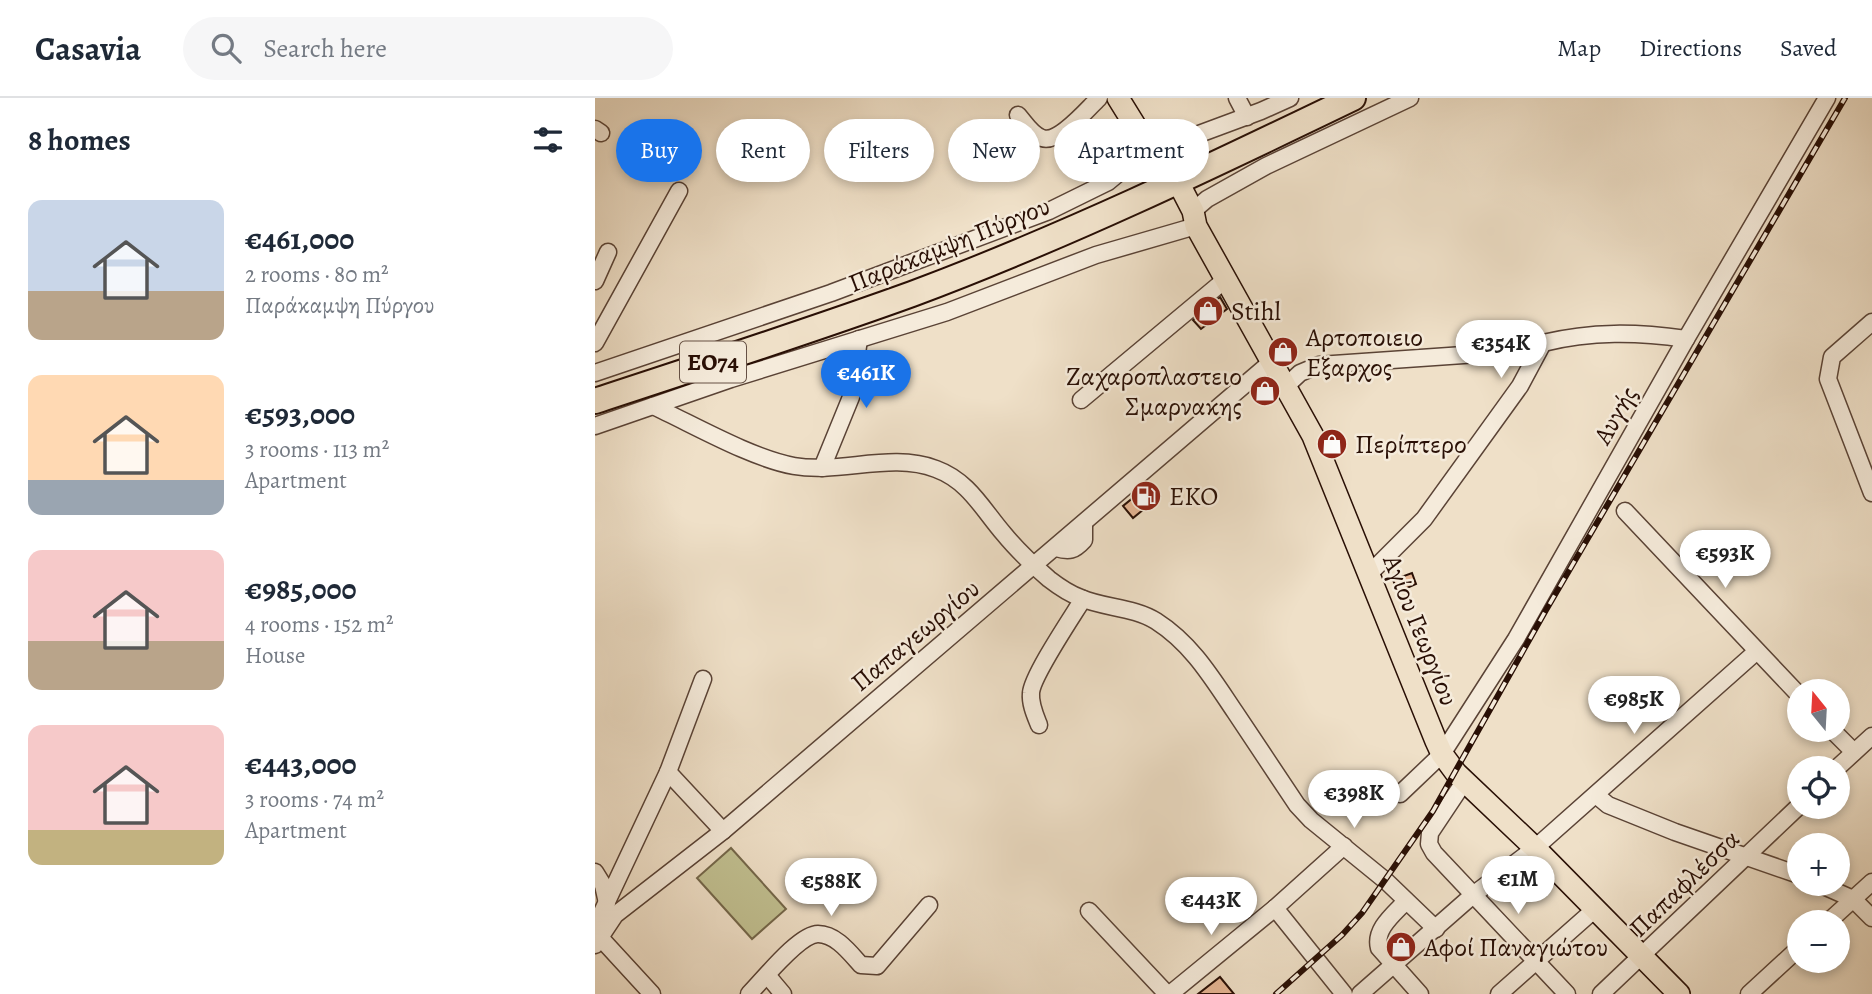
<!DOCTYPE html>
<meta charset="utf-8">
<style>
:root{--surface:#fff;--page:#f6f6f7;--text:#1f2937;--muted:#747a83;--line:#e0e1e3;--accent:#1a73e8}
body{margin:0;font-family:Alegreya,serif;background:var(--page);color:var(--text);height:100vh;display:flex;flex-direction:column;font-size:26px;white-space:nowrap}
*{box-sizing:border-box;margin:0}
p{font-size:23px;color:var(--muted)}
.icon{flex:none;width:38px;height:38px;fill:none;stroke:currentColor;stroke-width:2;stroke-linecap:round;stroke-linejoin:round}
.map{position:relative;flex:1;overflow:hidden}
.side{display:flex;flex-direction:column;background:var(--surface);width:595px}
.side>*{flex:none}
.banner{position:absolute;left:21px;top:21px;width:665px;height:63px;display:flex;gap:14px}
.needle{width:46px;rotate:342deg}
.fabs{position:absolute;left:1192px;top:581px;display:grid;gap:14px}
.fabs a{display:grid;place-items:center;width:63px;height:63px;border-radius:50%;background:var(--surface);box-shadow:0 4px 10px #0003;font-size:35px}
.price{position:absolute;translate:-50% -60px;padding:0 16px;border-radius:24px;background:#fff;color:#222;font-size:23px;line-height:46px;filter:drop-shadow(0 2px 4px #0008)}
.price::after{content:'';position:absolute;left:50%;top:42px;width:21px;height:16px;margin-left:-10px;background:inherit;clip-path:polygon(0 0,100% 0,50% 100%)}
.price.selected{background:var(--accent);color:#fff}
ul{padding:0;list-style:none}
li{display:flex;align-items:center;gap:21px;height:175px;padding:0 28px}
li span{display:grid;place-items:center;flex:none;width:196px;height:140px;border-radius:14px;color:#555}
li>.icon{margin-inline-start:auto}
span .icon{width:84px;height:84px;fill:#fffc;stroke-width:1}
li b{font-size:30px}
h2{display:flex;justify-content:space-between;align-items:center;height:84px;padding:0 28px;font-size:30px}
.chip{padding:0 24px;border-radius:32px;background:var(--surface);box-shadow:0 4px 10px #0003;font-size:24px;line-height:63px}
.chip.selected{background:var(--accent);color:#fff}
header{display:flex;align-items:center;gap:42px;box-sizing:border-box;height:98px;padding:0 35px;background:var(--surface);border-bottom:2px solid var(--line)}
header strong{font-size:33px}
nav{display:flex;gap:38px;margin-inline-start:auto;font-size:24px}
.search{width:490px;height:63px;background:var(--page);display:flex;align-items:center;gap:18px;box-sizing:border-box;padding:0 24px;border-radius:38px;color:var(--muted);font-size:26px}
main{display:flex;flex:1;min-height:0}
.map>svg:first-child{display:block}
.green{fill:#c1c091;stroke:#75684b;stroke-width:2}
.building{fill:#e7b795;stroke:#290f05;stroke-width:2}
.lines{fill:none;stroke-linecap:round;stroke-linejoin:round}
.minor-casing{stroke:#5a4336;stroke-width:19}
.major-casing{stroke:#290f05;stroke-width:24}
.highway-casing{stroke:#290f05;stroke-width:28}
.minor{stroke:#f5ebdb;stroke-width:16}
.major{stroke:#efe0c8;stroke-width:21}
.highway{stroke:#efe0c8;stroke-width:24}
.rail-casing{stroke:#290f05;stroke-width:6}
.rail{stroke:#f5ebdb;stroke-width:3.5;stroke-dasharray:10;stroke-linecap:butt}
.labels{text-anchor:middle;stroke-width:5;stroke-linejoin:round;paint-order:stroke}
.shield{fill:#f5ebdb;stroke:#665145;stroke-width:2}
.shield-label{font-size:24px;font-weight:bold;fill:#290f05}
.street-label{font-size:26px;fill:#290f05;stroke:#f5ebdb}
.poi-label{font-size:26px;fill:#290f05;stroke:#f5ebdb;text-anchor:start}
</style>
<header>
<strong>Casavia</strong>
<div class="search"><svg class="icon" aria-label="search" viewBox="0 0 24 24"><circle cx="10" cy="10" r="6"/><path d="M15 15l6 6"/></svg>Search here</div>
<nav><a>Map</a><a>Directions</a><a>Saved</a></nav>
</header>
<main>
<section class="side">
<h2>8 homes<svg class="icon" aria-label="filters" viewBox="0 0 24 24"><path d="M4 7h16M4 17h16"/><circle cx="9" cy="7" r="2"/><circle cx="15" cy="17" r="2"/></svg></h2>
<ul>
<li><span style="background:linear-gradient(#c9d6e8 65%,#b9a48a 0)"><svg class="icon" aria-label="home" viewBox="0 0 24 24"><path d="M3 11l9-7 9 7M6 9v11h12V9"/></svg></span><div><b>€461,000</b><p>2 rooms · 80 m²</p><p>Παράκαμψη Πύργου</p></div></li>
<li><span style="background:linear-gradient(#ffd9b3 75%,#9aa5b1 0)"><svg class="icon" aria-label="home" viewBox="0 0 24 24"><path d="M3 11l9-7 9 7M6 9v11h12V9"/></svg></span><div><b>€593,000</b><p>3 rooms · 113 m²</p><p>Apartment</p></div></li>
<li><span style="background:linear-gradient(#f6c9c9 65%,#b9a48a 0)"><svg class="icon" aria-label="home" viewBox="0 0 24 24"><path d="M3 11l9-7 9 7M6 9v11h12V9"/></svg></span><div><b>€985,000</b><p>4 rooms · 152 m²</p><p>House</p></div></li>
<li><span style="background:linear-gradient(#f6c9c9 75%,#c2b280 0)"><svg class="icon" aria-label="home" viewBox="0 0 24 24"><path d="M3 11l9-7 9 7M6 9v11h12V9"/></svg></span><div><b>€443,000</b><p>3 rooms · 74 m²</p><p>Apartment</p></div></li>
</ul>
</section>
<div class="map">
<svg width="1277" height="896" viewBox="0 0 1277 896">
<rect width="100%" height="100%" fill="#efe0c8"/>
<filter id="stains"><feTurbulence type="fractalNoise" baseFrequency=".00286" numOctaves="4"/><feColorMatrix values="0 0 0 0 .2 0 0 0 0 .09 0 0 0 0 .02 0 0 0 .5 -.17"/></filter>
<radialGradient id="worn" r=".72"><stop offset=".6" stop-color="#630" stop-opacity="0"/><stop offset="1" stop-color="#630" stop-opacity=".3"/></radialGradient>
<path class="green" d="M136 750 191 811 157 841 102 780Z"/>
<g class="building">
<path d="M625 199 632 211 606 231 598 222Z"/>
<path d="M555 386 565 398 538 420 528 408Z"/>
<path d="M817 475 821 486 803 494 798 482Z"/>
<path d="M625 879 639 896H603Z"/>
</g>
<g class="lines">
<g class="minor-casing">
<g id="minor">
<path d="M642 0 652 19"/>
<path d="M423 17C430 25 437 37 447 40 464 46 492 11 504 0"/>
<path d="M0 31 6 35"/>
<path d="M598 113 612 101 671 68 815 0"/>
<path d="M0 183 13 154"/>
<path d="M1277 224 1237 259 1233 281 1277 395"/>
<path d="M0 245 84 93"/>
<path d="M948 245C997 233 1042 234 1091 241"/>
<path d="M0 275 236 195 454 113 513 84 554 50 567 44 596 39 666 13 695 0"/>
<path d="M690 289 705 275 724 267 883 256 948 245 925 288 829 421 773 477"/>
<path d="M486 302 631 181"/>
<path d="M58 308C99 327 156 360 199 368 245 376 297 354 341 371 374 383 388 412 409 436 422 452 438 467 454 481 463 488 475 496 486 500 509 510 539 509 561 523 597 546 617 580 640 614 661 645 681 676 702 707L716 722 791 783 841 831"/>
<path d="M0 328 136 281 352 214 501 157 601 128"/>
<path d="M227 370 256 299 264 241"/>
<path d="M1030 413 1204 597"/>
<path d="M461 450C474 454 479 453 489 442V425"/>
<path d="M444 627C440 617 435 606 436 595 437 578 477 519 488 501"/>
<path d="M1237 632 1259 654"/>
<path d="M1242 670 1277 638"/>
<path d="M73 674 128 733"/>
<path d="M869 684 835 735 834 746 839 755 972 896"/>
<path d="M805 696 847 656 921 541 1091 241 1232 0"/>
<path d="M1001 697 1013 707 1080 734 1204 777"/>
<path d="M749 748 680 810 749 896"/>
<path d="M0 774 8 787 12 805"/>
<path d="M1224 786 1258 801 1277 820"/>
<path d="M811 803C799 816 779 831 784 850L825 896"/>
<path d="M494 813 572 896"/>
<path d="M1233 824 1277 784"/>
<path d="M0 829 73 674 108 581"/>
<path d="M0 834 57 896"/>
<path d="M0 847 20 817 128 733 675 265"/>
<path d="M172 877 188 896"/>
<path d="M154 896C168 882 204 836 223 836 241 836 255 855 266 867L282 868 334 807"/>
<path d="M575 896 680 810"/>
<path d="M765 896 878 797 940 750 1162 553"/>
<path d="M904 896 999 812"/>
<path d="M1006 896 1204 708"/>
<path d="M1154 896 1204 850"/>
</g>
</g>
<g class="major-casing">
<path id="major" d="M523 0 554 50 566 61 583 84 598 113 601 128 718 338 841 643 847 656 861 675 940 750 1084 896"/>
</g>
<g class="highway-casing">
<path id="highway" d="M0 303C106 268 212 234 317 196 467 140 613 70 758 0"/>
</g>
<use href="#minor" class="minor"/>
<use href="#major" class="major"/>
<use href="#highway" class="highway"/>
<g class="rail-casing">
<path id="rail" d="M681 896 747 837 767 815 838 713 951 512 1250 0"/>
</g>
<use href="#rail" class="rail"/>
</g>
<defs>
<g id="shop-disc" transform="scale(1.575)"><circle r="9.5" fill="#8f2418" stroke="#f5ebdb"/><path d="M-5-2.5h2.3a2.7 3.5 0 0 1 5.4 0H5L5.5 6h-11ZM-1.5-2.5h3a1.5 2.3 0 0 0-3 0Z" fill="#fff"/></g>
<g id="fuel-disc" transform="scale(1.575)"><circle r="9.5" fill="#8f2418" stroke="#f5ebdb"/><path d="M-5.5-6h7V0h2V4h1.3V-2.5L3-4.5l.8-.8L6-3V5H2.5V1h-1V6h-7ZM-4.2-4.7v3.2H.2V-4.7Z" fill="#fff"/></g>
</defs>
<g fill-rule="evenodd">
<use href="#shop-disc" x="613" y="213"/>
<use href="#shop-disc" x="688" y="254"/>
<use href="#shop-disc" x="670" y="293"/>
<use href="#shop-disc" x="737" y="346"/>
<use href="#fuel-disc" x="551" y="398"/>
<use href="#shop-disc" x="806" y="849"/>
</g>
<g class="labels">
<rect class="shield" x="85" y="243.5" width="66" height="41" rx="5"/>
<g class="shield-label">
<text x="118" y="272">ΕΟ74</text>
</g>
<g class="street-label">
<text transform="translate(354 146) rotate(-22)" y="9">Παράκαμψη Πύργου</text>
<text transform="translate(1020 317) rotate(-60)" y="9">Αυγής</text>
<text transform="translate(826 532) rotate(68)" y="9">Αγίου Γεωργίου</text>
<text transform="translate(320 537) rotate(-40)" y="9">Παπαγεωργίου</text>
<text transform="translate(1089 785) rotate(-44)" y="9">Παπαφλέσσα</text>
</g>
<g class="poi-label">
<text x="636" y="222">Stihl</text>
<text x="711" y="248">Αρτοποιειο<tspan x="711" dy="30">Εξαρχος</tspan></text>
<text x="647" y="287" text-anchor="end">Ζαχαροπλαστειο<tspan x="647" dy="30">Σμαρνακης</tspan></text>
<text x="760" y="355">Περίπτερο</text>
<text x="574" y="407">EKO</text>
<text x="829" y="858">Αφοί Παναγιώτου</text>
</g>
</g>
<rect width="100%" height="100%" filter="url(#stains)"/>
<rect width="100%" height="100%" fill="url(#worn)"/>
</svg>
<div class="fabs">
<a><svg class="needle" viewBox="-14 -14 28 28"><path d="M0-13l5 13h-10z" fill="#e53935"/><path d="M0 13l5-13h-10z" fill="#747a83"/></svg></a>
<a><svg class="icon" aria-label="locate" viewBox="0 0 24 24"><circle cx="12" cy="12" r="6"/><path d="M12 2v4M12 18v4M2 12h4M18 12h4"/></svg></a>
<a>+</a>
<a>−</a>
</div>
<b class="price" style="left:906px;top:282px">€354K</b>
<b class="price selected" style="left:271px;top:312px">€461K</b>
<b class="price" style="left:1130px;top:492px">€593K</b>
<b class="price" style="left:1039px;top:638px">€985K</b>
<b class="price" style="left:759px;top:732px">€398K</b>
<b class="price" style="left:923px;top:818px">€1M</b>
<b class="price" style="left:236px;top:820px">€588K</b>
<b class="price" style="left:616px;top:839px">€443K</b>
<div class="banner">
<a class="chip selected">Buy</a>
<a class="chip">Rent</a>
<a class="chip">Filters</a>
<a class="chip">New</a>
<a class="chip">Apartment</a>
</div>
</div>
</main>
